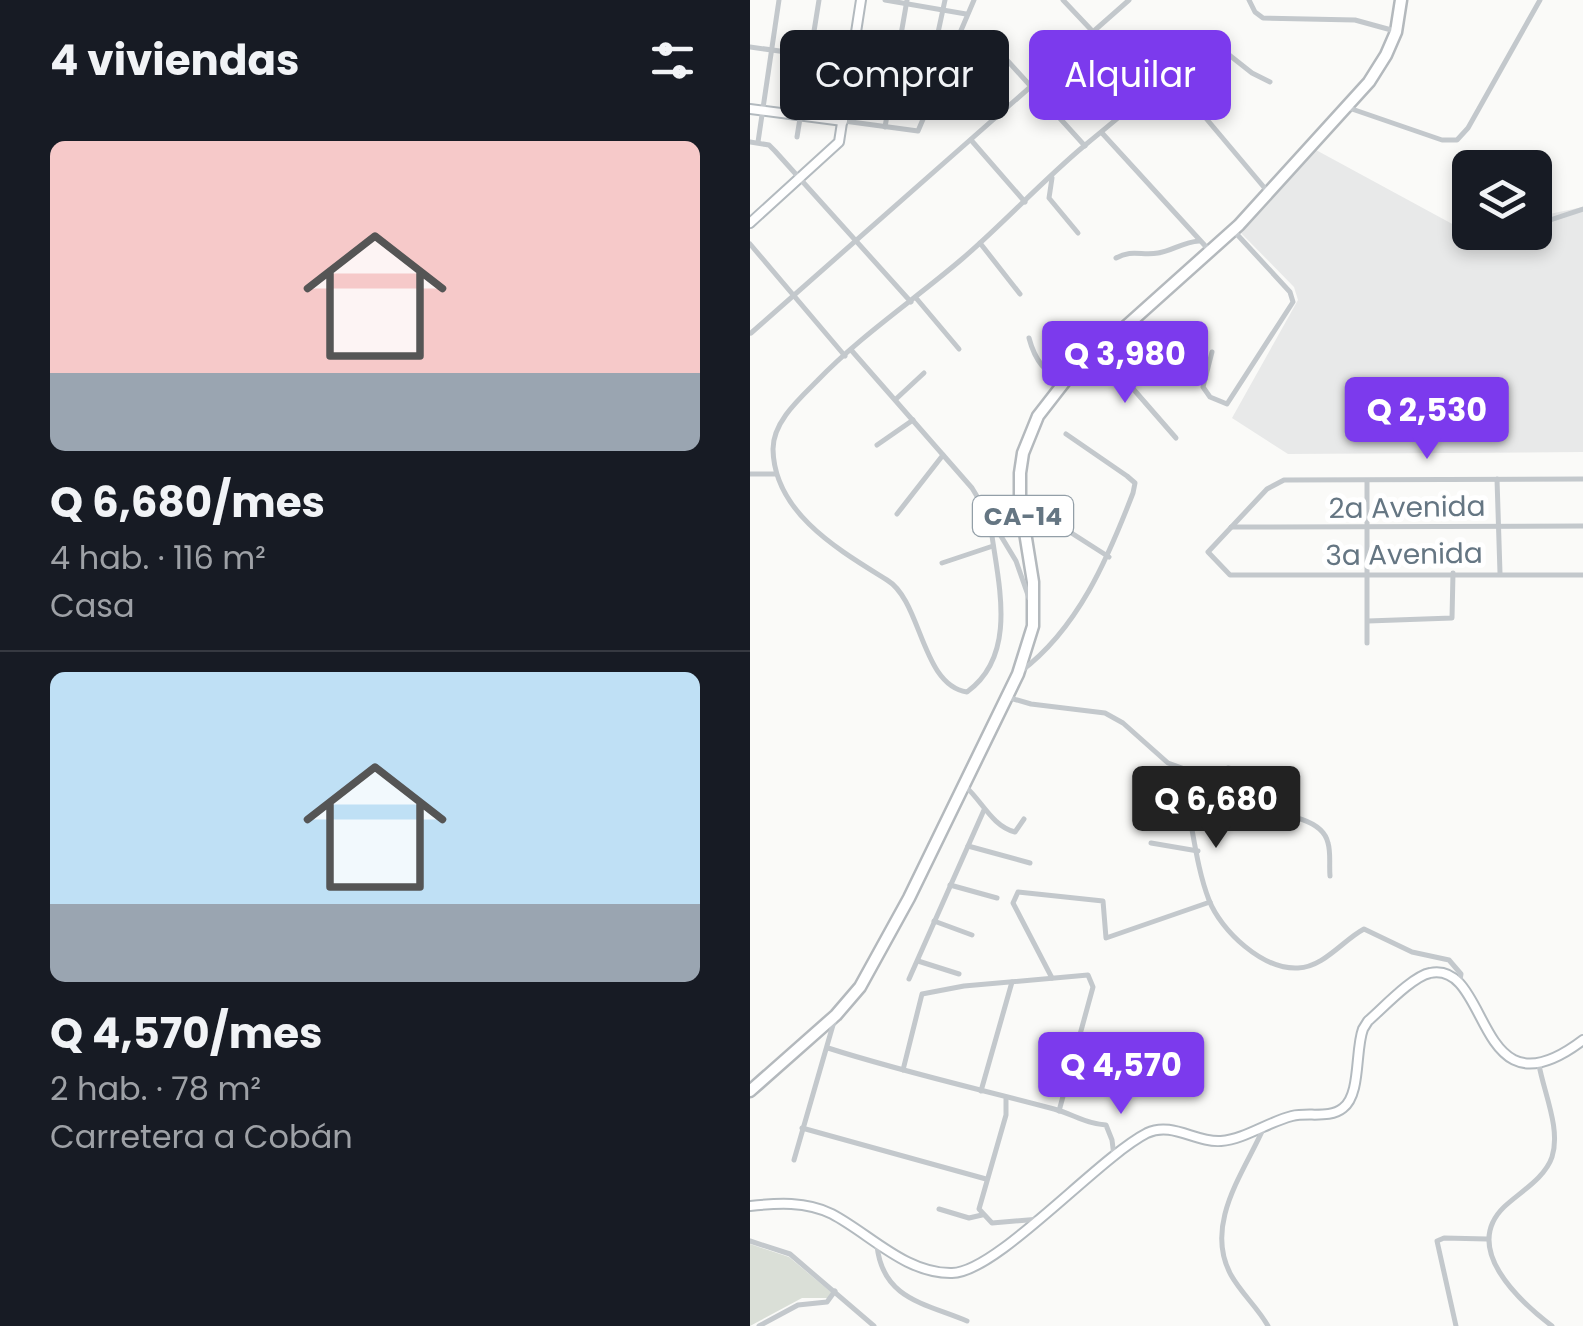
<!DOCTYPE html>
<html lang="es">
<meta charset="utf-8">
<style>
:root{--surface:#171b24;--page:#20242c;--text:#f1f3f6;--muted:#9ea1a6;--line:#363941;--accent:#7c3aed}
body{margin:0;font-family:Poppins,sans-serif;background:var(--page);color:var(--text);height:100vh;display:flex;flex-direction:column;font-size:38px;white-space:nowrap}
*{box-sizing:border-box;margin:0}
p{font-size:32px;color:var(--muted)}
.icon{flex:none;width:55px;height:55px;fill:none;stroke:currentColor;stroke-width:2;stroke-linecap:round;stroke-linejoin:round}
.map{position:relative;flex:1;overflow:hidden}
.sheet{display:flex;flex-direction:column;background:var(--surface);width:750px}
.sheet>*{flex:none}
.hud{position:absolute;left:30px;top:30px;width:652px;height:90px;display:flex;gap:20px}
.controls{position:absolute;left:702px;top:150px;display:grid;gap:20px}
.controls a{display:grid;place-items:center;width:100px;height:100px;border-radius:15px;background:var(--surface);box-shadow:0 5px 15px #0003;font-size:50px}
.price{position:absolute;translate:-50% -85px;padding:0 22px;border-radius:10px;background:var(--accent);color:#fff;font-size:32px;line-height:65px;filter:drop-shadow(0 2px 5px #0008)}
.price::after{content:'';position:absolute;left:50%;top:60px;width:30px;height:22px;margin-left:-15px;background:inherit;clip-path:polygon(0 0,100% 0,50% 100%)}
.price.active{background:#222;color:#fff}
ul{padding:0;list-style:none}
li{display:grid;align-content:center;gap:20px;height:530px;padding:0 50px}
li+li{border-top:2px solid var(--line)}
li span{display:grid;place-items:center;height:310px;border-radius:15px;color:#555}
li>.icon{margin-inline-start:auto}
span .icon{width:180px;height:180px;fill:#fffc;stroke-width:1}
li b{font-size:42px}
h2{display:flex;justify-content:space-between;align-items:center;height:120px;padding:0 50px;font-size:42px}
.pill{padding:0 35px;border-radius:15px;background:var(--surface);box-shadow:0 5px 15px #0003;font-size:35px;line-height:90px}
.pill.active{background:var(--accent);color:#fff}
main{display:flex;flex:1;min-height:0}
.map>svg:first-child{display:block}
.built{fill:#e8e9e9}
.green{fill:#dadfd7}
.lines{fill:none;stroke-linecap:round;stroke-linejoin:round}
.secondary-casing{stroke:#b3babf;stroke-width:12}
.highway-casing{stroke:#b4b9bd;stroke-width:15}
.street{stroke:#c3c8cc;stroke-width:5}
.secondary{stroke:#fff;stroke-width:8}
.highway{stroke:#fff;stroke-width:10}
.labels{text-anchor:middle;stroke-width:10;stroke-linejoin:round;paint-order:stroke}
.shield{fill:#fff;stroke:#939fa8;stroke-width:2.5}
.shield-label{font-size:25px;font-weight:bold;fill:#657683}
.street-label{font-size:28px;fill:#657683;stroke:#fff}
</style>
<main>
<section class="sheet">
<h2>4 viviendas<svg class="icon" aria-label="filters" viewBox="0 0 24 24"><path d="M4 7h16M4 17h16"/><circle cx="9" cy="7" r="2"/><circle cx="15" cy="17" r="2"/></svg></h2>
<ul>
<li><span style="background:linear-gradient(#f6c9c9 75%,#9aa5b1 0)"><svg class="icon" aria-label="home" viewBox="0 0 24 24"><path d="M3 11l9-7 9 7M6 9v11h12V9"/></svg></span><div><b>Q 6,680/mes</b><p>4 hab. · 116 m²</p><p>Casa</p></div></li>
<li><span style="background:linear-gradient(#bfe0f5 75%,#9aa5b1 0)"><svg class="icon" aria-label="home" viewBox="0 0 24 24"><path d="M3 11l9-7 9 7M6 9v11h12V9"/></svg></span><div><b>Q 4,570/mes</b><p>2 hab. · 78 m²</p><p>Carretera a Cobán</p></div></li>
</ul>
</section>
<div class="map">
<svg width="833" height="1326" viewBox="0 0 833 1326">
<rect width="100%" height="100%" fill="#fafaf8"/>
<path class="built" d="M566 150 706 226 720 228V232H785V217L833 207V452L538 454 482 418 548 300 544 287 489 231Z"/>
<path class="green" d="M0 1244 39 1257 82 1293 79 1298H52L0 1326Z"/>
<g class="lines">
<g class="secondary-casing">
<g id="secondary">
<path d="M0 109 93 121"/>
<path d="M0 223 89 142 111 0"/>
<path d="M0 1206C27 1203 56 1201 82 1214 120 1234 156 1274 202 1273 246 1273 348 1158 397 1133 422 1121 446 1143 471 1141 495 1139 518 1122 542 1116 558 1112 580 1119 593 1108 611 1095 605 1050 613 1029L618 1021C633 1008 663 976 680 973 742 960 724 1123 833 1040"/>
</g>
</g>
<g class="highway-casing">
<path id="highway" d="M0 1091 86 1015 110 987 159 898 268 674 283 626V582L270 501V473L273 453 288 416 316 380 489 225 619 82 636 55 646 32 651 0"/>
</g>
<g class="street">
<path d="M135 0 216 14"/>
<path d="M313 0 399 91"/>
<path d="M499 0 505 12 513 18 605 20 645 31"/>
<path d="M236 37 335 146"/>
<path d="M186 42 195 0"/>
<path d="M0 47 146 67 194 77"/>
<path d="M405 87 421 84 433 91 518 192"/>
<path d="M599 108 692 140H707L718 128 790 0"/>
<path d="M94 121 168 131 224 0"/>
<path d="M135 127 157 0"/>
<path d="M352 133 459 250"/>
<path d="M47 137 69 0"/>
<path d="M221 140 275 202"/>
<path d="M0 142 19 145 25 151 161 302"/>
<path d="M8 142 29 0"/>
<path d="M302 178 299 198 328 233"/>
<path d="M785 225 833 209"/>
<path d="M230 243 270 294"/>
<path d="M724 243 756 232"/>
<path d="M0 244 95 356"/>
<path d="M366 258C382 249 392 256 408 253 422 251 433 242 449 241"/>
<path d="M166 298 209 349"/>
<path d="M1 333 379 0"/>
<path d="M279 338C284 357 294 374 313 379"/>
<path d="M102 351 222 488 266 561 279 598"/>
<path d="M351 352 426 438"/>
<path d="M462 352 453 387 460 397 477 404 543 302 540 292 483 230"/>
<path d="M146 399 174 373"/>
<path d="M127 445 163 420"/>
<path d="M0 474H26"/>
<path d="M747 479 750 573"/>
<path d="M833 479 534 480 517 489 458 552 480 575H833"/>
<path d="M273 502 359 557"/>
<path d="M147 514 193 455"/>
<path d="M240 521C246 576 271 653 217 692 171 685 172 601 137 580 89 550 24 513 23 449 23 422 49 399 67 381 110 336 164 300 212 259 254 223 291 182 334 146 371 116 407 85 444 54L464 43 502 73 520 82"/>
<path d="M481 527 833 526"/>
<path d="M192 563 243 546"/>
<path d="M618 621 702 618 703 573"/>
<path d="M617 643V481"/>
<path d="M270 672C328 629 358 558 383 493L385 483 377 476 316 434"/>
<path d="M260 698 281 704 355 713 373 723 418 763 459 778 478 768 493 771 507 791 540 792"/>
<path d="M215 786C232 801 242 826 265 832L274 819"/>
<path d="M401 843 448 851"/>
<path d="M218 846 280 863"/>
<path d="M580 876C579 865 581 853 578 843 571 811 509 814 485 807 476 804 466 794 459 788 447 785 439 798 438 808 444 838 448 872 459 900 471 931 513 970 548 968 574 967 593 940 614 929L662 952 699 960 711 974 709 985"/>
<path d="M200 885 247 898"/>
<path d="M184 921 222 935"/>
<path d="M168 961 209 974"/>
<path d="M302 978 263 903 268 892 353 901 356 938 460 902"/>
<path d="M159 979 234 810"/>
<path d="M78 1048C153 1072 229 1089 304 1109 323 1114 336 1124 356 1125L362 1140 364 1156"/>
<path d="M789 1065C794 1093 811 1129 802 1157 795 1178 770 1192 754 1207 712 1248 768 1300 802 1326"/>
<path d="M153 1070 172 994 214 986 338 975 343 987 309 1111"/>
<path d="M231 1091 262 982"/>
<path d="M256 1099V1115L229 1209 242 1223 290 1219"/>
<path d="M514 1127C495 1171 453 1224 481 1275 491 1293 508 1308 518 1326"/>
<path d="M52 1128 236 1179"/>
<path d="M44 1160 85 1018"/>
<path d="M189 1209 219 1218 232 1215"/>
<path d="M0 1241 40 1254 124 1326"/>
<path d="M127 1246C133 1299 174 1303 217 1321"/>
<path d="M9 1326 48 1305 77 1302 85 1291"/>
<path d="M706 1326 687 1241 694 1238 737 1239"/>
</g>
<use href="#secondary" class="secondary"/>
<use href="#highway" class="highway"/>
</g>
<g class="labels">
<rect class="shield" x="223" y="496" width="100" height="40" rx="8"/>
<g class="shield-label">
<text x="273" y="525">CA-14</text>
</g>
<g class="street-label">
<text transform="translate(657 507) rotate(-1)" y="10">2a Avenida</text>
<text transform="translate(654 554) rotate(-1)" y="10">3a Avenida</text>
</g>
</g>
</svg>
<div class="controls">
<a><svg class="icon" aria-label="layers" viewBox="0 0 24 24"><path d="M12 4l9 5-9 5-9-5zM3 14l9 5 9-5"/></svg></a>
</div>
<b class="price" style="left:375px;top:406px">Q 3,980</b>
<b class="price" style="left:677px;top:462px">Q 2,530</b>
<b class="price active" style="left:466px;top:851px">Q 6,680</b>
<b class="price" style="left:371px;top:1117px">Q 4,570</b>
<div class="hud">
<a class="pill">Comprar</a>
<a class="pill active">Alquilar</a>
</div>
</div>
</main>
